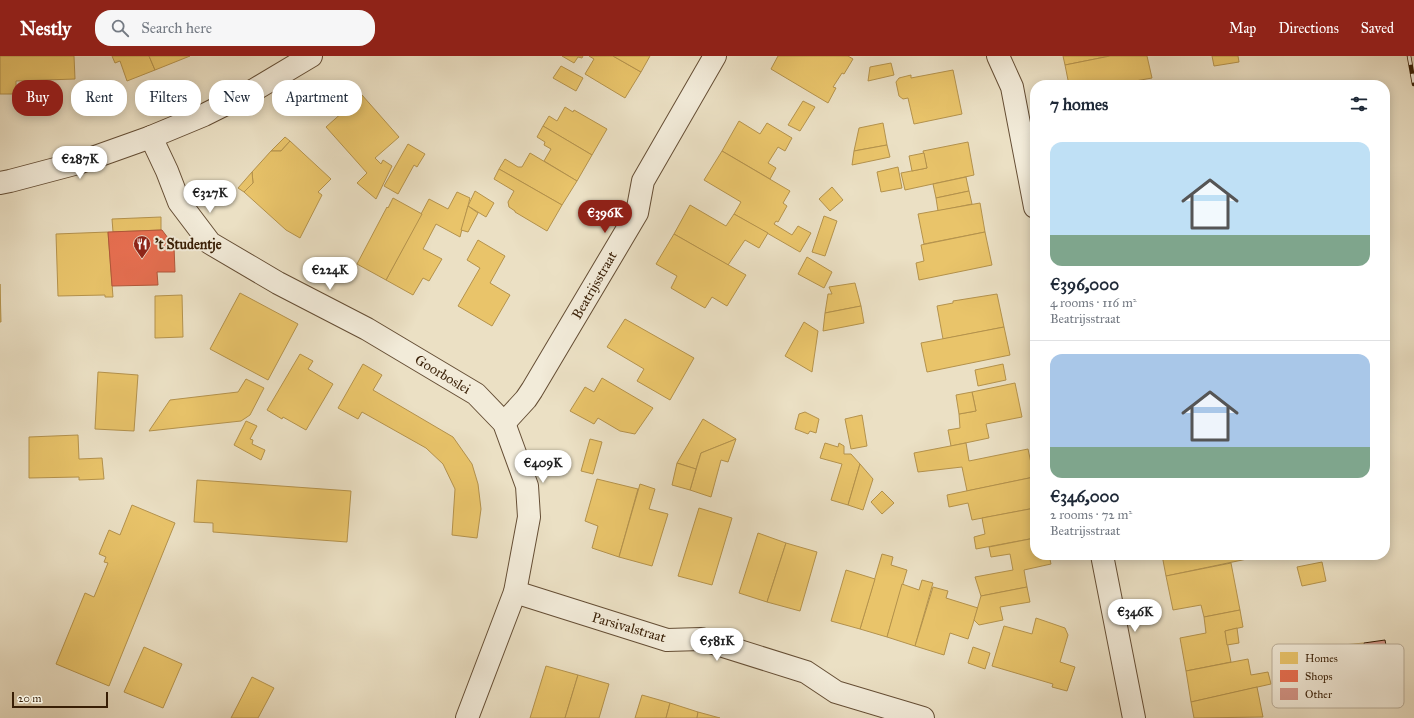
<!DOCTYPE html>
<meta charset="utf-8">
<style>
:root{--surface:#fff;--page:#f6f6f7;--text:#1f2937;--muted:#747a83;--line:#e0e1e3;--accent:#8f2418}
body{margin:0;font-family:"IM FELL Great Primer",serif;background:var(--page);color:var(--text);height:100vh;display:flex;flex-direction:column;font-size:15px;white-space:nowrap}
*{box-sizing:border-box;margin:0}
p{font-size:13px;color:var(--muted)}
.icon{flex:none;width:22px;height:22px;fill:none;stroke:currentColor;stroke-width:2;stroke-linecap:round;stroke-linejoin:round}
.map{position:relative;flex:1;overflow:hidden}
.side{position:absolute;left:1030px;top:24px;width:360px;height:480px;display:flex;flex-direction:column;background:var(--surface);border-radius:16px;box-shadow:0 2px 10px #0003}
.side>*{flex:none}
.hud{position:absolute;left:12px;top:24px;width:380px;height:36px;display:flex;gap:8px}
.scale{position:absolute;left:12px;bottom:10px;width:96px;box-sizing:border-box;padding-left:4px;border:2px solid #381e05;border-top:0;font-size:11px;line-height:14px;white-space:nowrap;color:#381e05;-webkit-text-stroke:3px #f2ebd9;paint-order:stroke}
.price{position:absolute;translate:-50% -34px;padding:0 9px;border-radius:14px;background:#fff;color:#222;font-size:13px;line-height:26px;filter:drop-shadow(0 1px 2px #0008)}
.price::after{content:'';position:absolute;left:50%;top:24px;width:12px;height:9px;margin-left:-6px;background:inherit;clip-path:polygon(0 0,100% 0,50% 100%)}
.price.active{background:var(--accent);color:#fff}
ul{padding:0;list-style:none}
li{display:grid;align-content:center;gap:8px;height:212px;padding:0 20px}
li+li{border-top:1px solid var(--line)}
li span{display:grid;place-items:center;height:124px;border-radius:12px;color:#555}
li>.icon{margin-inline-start:auto}
span .icon{width:72px;height:72px;fill:#fffc;stroke-width:1}
li b{font-size:17px}
h2{display:flex;justify-content:space-between;align-items:center;height:48px;padding:0 20px;font-size:17px}
.tag{padding:0 14px;border-radius:16px;background:var(--surface);box-shadow:0 2px 10px #0003;font-size:14px;line-height:36px}
.tag.active{background:var(--accent);color:#fff}
header{display:flex;align-items:center;gap:24px;box-sizing:border-box;height:56px;padding:0 20px;background:var(--accent);color:#fff}
header strong{font-size:19px}
nav{display:flex;gap:22px;margin-inline-start:auto;font-size:14px}
.search{width:280px;height:36px;background:var(--page);display:flex;align-items:center;gap:10px;box-sizing:border-box;padding:0 14px;border-radius:16px;color:var(--muted);font-size:15px}
.map>svg:first-child{display:block}
.homes{fill:#e9c46a;stroke:#b4924c}
.shops{fill:#e76f51;stroke:#b2573a}
.building{fill:#d39486;stroke:#381e05}
.lines{fill:none;stroke-linecap:round;stroke-linejoin:round}
.minor-casing{stroke:#654e35;stroke-width:24}
.minor{stroke:#f2ebd9;stroke-width:22}
.rail-casing{stroke:#381e05;stroke-width:4.5}
.rail{stroke:#f2ebd9;stroke-width:3;stroke-dasharray:9;stroke-linecap:butt}
.labels{text-anchor:middle;stroke-width:4;stroke-linejoin:round;paint-order:stroke}
.poi-label{font-size:14px;font-weight:bold;fill:#381e05;stroke:#f2ebd9;text-anchor:start}
.street-label{font-size:14px;fill:#381e05;stroke:#f2ebd9}
.key{fill:#f2ebd9;stroke:#baae99;stroke-width:1}
.key-label{font-size:11px;fill:#381e05}
</style>
<header>
<strong>Nestly</strong>
<div class="search"><svg class="icon" aria-label="search" viewBox="0 0 24 24"><circle cx="10" cy="10" r="6"/><path d="M15 15l6 6"/></svg>Search here</div>
<nav><a>Map</a><a>Directions</a><a>Saved</a></nav>
</header>
<div class="map">
<svg width="1414" height="662" viewBox="0 0 1414 662">
<rect width="100%" height="100%" fill="#ebe0c4"/>
<filter id="stains"><feTurbulence type="fractalNoise" baseFrequency=".005" numOctaves="4"/><feColorMatrix values="0 0 0 0 .2 0 0 0 0 .09 0 0 0 0 .02 0 0 0 .5 -.17"/></filter>
<radialGradient id="worn" r=".72"><stop offset=".6" stop-color="#630" stop-opacity="0"/><stop offset="1" stop-color="#630" stop-opacity=".3"/></radialGradient>
<g class="homes">
<path d="M0 0H74L75 23 16 25V38H0Z"/>
<path d="M112 0H149L155 14 127 25 120 5 115 7Z"/>
<path d="M149 0H190L155 14Z"/>
<path d="M562 0H583L582 2 578 1 574 7Z"/>
<path d="M589 0H613L641 16 625 42 585 18 594 3Z"/>
<path d="M613 0H650L641 16Z"/>
<path d="M778 0H848L853 3 844 18 842 17 833 31 836 32 828 47 771 13Z"/>
<path d="M1063 0H1110L1065 9Z"/>
<path d="M1110 0H1147L1152 22 1113 29H1069L1065 9Z"/>
<path d="M1212 0H1238L1239 6 1214 10Z"/>
<path d="M891 7 894 19 868 25 870 11Z"/>
<path d="M561 10 583 22 576 35 553 22Z"/>
<path d="M953 14 962 58 914 68 908 42 903 43 899 40 896 26 899 22 911 19V22Z"/>
<path d="M1132 25 1133 29H1113Z"/>
<path d="M362 39 399 81 375 102 381 108 383 104 392 110 376 143 357 127 367 117 326 71Z"/>
<path d="M803 45 815 51 800 75 788 69Z"/>
<path d="M565 51 573 56 574 54 607 73 592 99 543 70 549 60 557 65Z"/>
<path d="M739 65 760 78 767 67 792 82 785 95 778 91 768 107 776 112 770 123 722 95Z"/>
<path d="M883 67 887 89 854 95 859 72Z"/>
<path d="M543 70 592 99 577 125 544 105 551 93 544 89 545 86 537 81Z"/>
<path d="M285 81 290 85 281 95H271Z"/>
<path d="M290 85 331 123 318 136 322 139 300 182 286 174 244 136 253 127 252 116 271 95H281Z"/>
<path d="M968 86 974 119 905 134 901 117 927 112 923 95Z"/>
<path d="M408 88 425 98 417 111 414 109 398 138 384 130Z"/>
<path d="M887 89 890 101 852 109 854 95Z"/>
<path d="M722 95 790 135 783 147 787 150 778 166 776 165 774 168 792 179 798 170 811 177 800 196 734 158 741 146 704 124Z"/>
<path d="M530 97 577 125 562 149 499 113 505 103 518 111H522Z"/>
<path d="M924 97 927 112 912 115 909 100Z"/>
<path d="M898 111 902 132 881 136 877 116Z"/>
<path d="M499 113 562 149 547 175 515 156V155L509 151 508 146 514 135 494 123Z"/>
<path d="M252 116 253 127 244 136 238 132Z"/>
<path d="M966 121 969 135 936 142 933 128Z"/>
<path d="M832 131 843 144 830 155 819 143Z"/>
<path d="M475 135 494 147 486 161 468 150Z"/>
<path d="M969 135 972 148 938 155 936 142Z"/>
<path d="M457 136 470 142 460 181 436 168 423 193 442 203 429 225 423 222 413 239 386 224 429 143 448 153Z"/>
<path d="M393 142 422 158 386 224 357 208 387 151 388 152Z"/>
<path d="M980 147 985 176 924 188 918 158Z"/>
<path d="M690 149 726 170 734 158 768 177 759 192 745 184 728 209 674 178Z"/>
<path d="M468 150 478 157 468 176 461 174Z"/>
<path d="M824 160 837 165 825 200 812 196Z"/>
<path d="M161 161V174L113 176 112 163Z"/>
<path d="M108 176 113 241H105V239L58 240 56 178Z"/>
<path d="M985 176 992 209 919 224 916 207 924 205 921 189Z"/>
<path d="M674 178 746 219 727 250 712 241 705 252 671 232 677 220 656 208Z"/>
<path d="M478 184 505 200 490 227 510 239 492 270 458 250 480 212 467 204Z"/>
<path d="M807 201 832 216 824 232 798 218Z"/>
<path d="M855 227 861 250 825 257 828 238H832L829 231Z"/>
<path d="M0 228 1 266H0Z"/>
<path d="M240 237 298 268 268 324 210 293Z"/>
<path d="M997 238 1004 271 943 283 937 250 953 247V245Z"/>
<path d="M182 239 183 281 155 282V240Z"/>
<path d="M861 250 864 267 823 275 825 257Z"/>
<path d="M625 263 694 302 670 344 637 325 644 313 607 291Z"/>
<path d="M804 266 818 275 812 316 785 300Z"/>
<path d="M1004 271 1010 299 927 316 921 287Z"/>
<path d="M300 298 313 305 308 313 333 328 306 374 283 361 282 363 267 354Z"/>
<path d="M363 308 382 319 373 334 453 381 472 408 478 428 481 453 477 482 452 479 455 433 443 408 426 392 362 356 358 363 338 352Z"/>
<path d="M1003 308 1006 324 978 330 975 314Z"/>
<path d="M98 316 138 319 134 375 95 373Z"/>
<path d="M602 322 653 352 635 378 620 375 598 362 594 368 570 355 585 331 594 336Z"/>
<path d="M246 323 264 332 250 359 241 365 149 375 170 344 238 336Z"/>
<path d="M1015 327 1022 361 986 368 989 382 951 390 948 374 960 372 959 358 976 355 972 336Z"/>
<path d="M972 336 976 355 959 358 956 339Z"/>
<path d="M805 356 819 363 816 377 810 375 808 378 795 373 799 358Z"/>
<path d="M862 359 867 390 851 393 845 363Z"/>
<path d="M703 363 736 383 701 397 696 413 677 407Z"/>
<path d="M246 365 257 370 250 383 253 384 252 388 265 394 261 404 234 389Z"/>
<path d="M78 379 79 403 102 402 104 423 79 424V421L29 422V381Z"/>
<path d="M590 383 602 386 593 418 581 415Z"/>
<path d="M736 383 728 406 721 404 711 441 690 434 701 397Z"/>
<path d="M825 387 838 391 839 387 844 390V398H851L860 408 848 449 831 444 842 408 820 402Z"/>
<path d="M966 387 969 405 1028 393 1034 421 967 435 962 411 918 416 914 397Z"/>
<path d="M677 407 696 413 690 434 672 429Z"/>
<path d="M860 408 873 423 863 454 848 449Z"/>
<path d="M1034 421 1035 452 972 464 968 447 949 451 947 439Z"/>
<path d="M597 423 638 433 619 501 592 492 598 470 585 465Z"/>
<path d="M197 424 351 435 347 486 213 476V467L194 466Z"/>
<path d="M640 428 655 433 649 453 668 458 652 510 619 501Z"/>
<path d="M882 435 894 447 882 458 871 446Z"/>
<path d="M132 449 175 467 109 630 56 608 85 537 94 541 108 507 104 506 106 501 99 498 109 474 120 479Z"/>
<path d="M699 452 732 462 712 529 678 520Z"/>
<path d="M1035 452V482L976 493 974 481 985 478 982 462Z"/>
<path d="M758 477 786 487 767 546 739 537Z"/>
<path d="M1035 482V499H1049L1051 508 1024 514 1027 531 981 540 975 521 1013 514 1010 498 991 501 989 491Z"/>
<path d="M786 487 817 496 800 555 767 546Z"/>
<path d="M882 498 893 501 891 509 907 514 887 581 860 573Z"/>
<path d="M1162 499H1246L1247 503 1166 520Z"/>
<path d="M1322 506 1326 525 1302 530 1297 511Z"/>
<path d="M1231 507 1240 554 1204 561 1201 549 1173 554 1166 520Z"/>
<path d="M846 514 875 523 860 573 831 565Z"/>
<path d="M922 524 933 527 915 590 887 581 902 528 919 534Z"/>
<path d="M933 531 948 535 946 542 978 552 968 583 950 577 944 599 915 590Z"/>
<path d="M1027 531 1030 546 1000 551 1003 564 979 569 974 564 981 540Z"/>
<path d="M1240 554 1243 571 1225 575 1231 606 1186 615 1180 582 1206 577 1204 561Z"/>
<path d="M1036 562 1065 572 1068 579 1060 606 1075 611 1067 635 1052 631 1053 628 992 610 1004 570 1032 578Z"/>
<path d="M1237 572 1239 587 1227 589 1225 575Z"/>
<path d="M1364 587 1368 606 1346 610 1343 589Z"/>
<path d="M144 591 182 608 163 652 124 636Z"/>
<path d="M973 591 990 597 985 613 968 607Z"/>
<path d="M1248 603 1251 619 1268 616 1271 628 1191 646 1186 615Z"/>
<path d="M546 610 578 619 565 662H530Z"/>
<path d="M578 619 609 628 599 662H565Z"/>
<path d="M252 621 274 632 258 662H231Z"/>
<path d="M1257 631 1263 661 1194 662 1191 646Z"/>
<path d="M642 639 670 647 666 662H635Z"/>
<path d="M670 647 698 656 697 662H666Z"/>
<path d="M698 656 720 662H697Z"/>
</g>
<path class="shops" d="M162 174 174 190 175 216H157L158 229 112 230 108 176Z"/>
<path class="building" d="M1385 584 1388 600 1368 603 1364 587Z"/>
<g class="lines">
<g class="minor-casing">
<g id="minor">
<path d="M998 0 1012 31 1035 151"/>
<path d="M151 81 167 115 179 146 210 187 278 227 367 273 476 338 504 367 527 430 529 461 515 536 467 662"/>
<path d="M0 127 10 125 78 107 151 81 204 59 254 34 311 0"/>
<path d="M504 367 526 343 532 334 637 157 643 125 715 0"/>
<path d="M1102 499 1134 662"/>
<path d="M515 536 667 584 701 583 806 616 836 636 923 662"/>
</g>
</g>
<use href="#minor" class="minor"/>
<g class="rail-casing">
<path id="rail" d="M1409 0 1414 28"/>
</g>
<use href="#rail" class="rail"/>
</g>
<defs>
<g id="restaurant-pin" transform="scale(0.9)"><path d="M0 17L-7.5 6A9.5 9.5 0 1 1 7.5 6Z" fill="#8f2418" stroke="#f2ebd9"/><path d="M-5-6h1v4h1v-4h1v4h1v-4h1v5L-1.5 .5V6h-2V.5L-5-1ZM5-6V6H3V1.5H1.5Q1.5-4 5-6Z" fill="#fff"/></g>
</defs>
<g fill-rule="evenodd">
<use href="#restaurant-pin" x="142" y="188"/>
</g>
<g class="labels">
<g class="poi-label">
<text x="155" y="193">'t Studentje</text>
</g>
<g class="street-label">
<text transform="translate(594 229) rotate(-60)" y="5">Beatrijsstraat</text>
<text transform="translate(443 318) rotate(31)" y="5">Goorboslei</text>
<text transform="translate(629 571) rotate(16)" y="5">Parsivalstraat</text>
</g>
</g>
<rect x="1272" y="588" width="132" height="64" rx="6" class="key"/>
<rect x="1280" y="596" width="18" height="12" fill="#e9c46a"/>
<rect x="1280" y="614" width="18" height="12" fill="#e76f51"/>
<rect x="1280" y="632" width="18" height="12" fill="#d39486"/>
<g class="key-label">
<text x="1305" y="606">Homes</text>
<text x="1305" y="624">Shops</text>
<text x="1305" y="642">Other</text>
</g>
<rect width="100%" height="100%" filter="url(#stains)"/>
<rect width="100%" height="100%" fill="url(#worn)"/>
</svg>
<div class="scale">20 m</div>
<b class="price" style="left:80px;top:124px">€287K</b>
<b class="price" style="left:210px;top:158px">€327K</b>
<b class="price active" style="left:605px;top:178px">€396K</b>
<b class="price" style="left:330px;top:235px">€224K</b>
<b class="price" style="left:543px;top:428px">€409K</b>
<b class="price" style="left:1135px;top:577px">€346K</b>
<b class="price" style="left:717px;top:606px">€581K</b>
<div class="hud">
<a class="tag active">Buy</a>
<a class="tag">Rent</a>
<a class="tag">Filters</a>
<a class="tag">New</a>
<a class="tag">Apartment</a>
</div>
<section class="side">
<h2>7 homes<svg class="icon" aria-label="filters" viewBox="0 0 24 24"><path d="M4 7h16M4 17h16"/><circle cx="9" cy="7" r="2"/><circle cx="15" cy="17" r="2"/></svg></h2>
<ul>
<li><span style="background:linear-gradient(#bfe0f5 75%,#7fa58c 0)"><svg class="icon" aria-label="home" viewBox="0 0 24 24"><path d="M3 11l9-7 9 7M6 9v11h12V9"/></svg></span><div><b>€396,000</b><p>4 rooms · 116 m²</p><p>Beatrijsstraat</p></div></li>
<li><span style="background:linear-gradient(#a9c7e8 75%,#7fa58c 0)"><svg class="icon" aria-label="home" viewBox="0 0 24 24"><path d="M3 11l9-7 9 7M6 9v11h12V9"/></svg></span><div><b>€346,000</b><p>2 rooms · 72 m²</p><p>Beatrijsstraat</p></div></li>
</ul>
</section>
</div>
